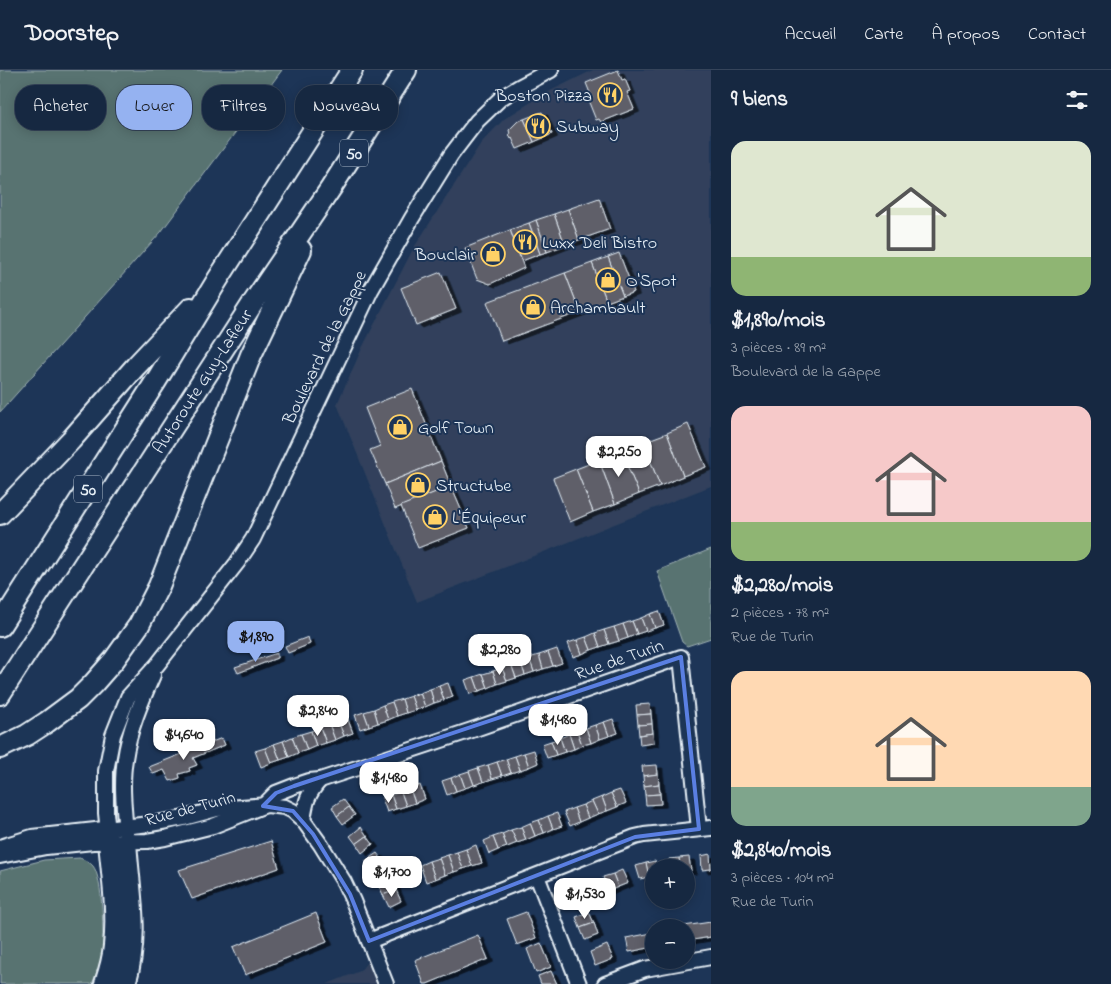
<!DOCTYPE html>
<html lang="fr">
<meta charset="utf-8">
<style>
:root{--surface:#162841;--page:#1f3048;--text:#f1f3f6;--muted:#9ea6b1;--line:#35445a;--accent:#95b2f1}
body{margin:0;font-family:"Indie Flower",sans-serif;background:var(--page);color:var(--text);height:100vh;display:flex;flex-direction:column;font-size:19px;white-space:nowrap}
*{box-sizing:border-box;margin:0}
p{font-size:16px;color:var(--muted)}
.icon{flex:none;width:28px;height:28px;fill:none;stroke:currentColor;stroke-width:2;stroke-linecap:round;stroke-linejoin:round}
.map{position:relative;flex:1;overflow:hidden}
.panel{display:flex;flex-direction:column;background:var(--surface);width:400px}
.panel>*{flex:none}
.hud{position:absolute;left:15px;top:15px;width:475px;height:45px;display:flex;gap:10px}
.buttons{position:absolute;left:645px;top:789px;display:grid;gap:10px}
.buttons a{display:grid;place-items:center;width:50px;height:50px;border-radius:50%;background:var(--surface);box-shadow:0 2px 12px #0003,0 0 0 1px var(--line);font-size:25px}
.price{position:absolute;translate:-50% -42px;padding:0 11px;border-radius:10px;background:#fff;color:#222;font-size:16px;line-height:32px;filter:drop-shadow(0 1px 2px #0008)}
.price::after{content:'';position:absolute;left:50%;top:30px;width:15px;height:11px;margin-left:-8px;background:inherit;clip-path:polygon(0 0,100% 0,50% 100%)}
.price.active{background:var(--accent);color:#111}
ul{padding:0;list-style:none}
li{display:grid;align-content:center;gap:10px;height:265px;padding:0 20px}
li span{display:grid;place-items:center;height:155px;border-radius:15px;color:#555}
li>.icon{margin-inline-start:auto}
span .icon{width:90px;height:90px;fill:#fffc;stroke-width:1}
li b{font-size:21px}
h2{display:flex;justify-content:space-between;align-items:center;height:60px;padding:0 20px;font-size:21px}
.pill{padding:0 18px;border-radius:20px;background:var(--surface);box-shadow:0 2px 12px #0003,0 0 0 1px var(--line);font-size:18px;line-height:45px}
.pill.active{background:var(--accent);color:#111}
header{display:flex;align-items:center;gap:30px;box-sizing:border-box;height:70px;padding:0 25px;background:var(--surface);border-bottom:1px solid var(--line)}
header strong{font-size:24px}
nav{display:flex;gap:28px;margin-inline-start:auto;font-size:18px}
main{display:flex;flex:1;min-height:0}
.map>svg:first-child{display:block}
.built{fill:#30415c}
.green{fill:#587371;stroke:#a0b2b4}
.building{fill:#5e5e69;stroke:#e8f1f8;filter:url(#shadow)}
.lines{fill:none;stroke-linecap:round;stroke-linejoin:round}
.minor-casing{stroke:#e8f1f8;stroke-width:18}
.highway-casing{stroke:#e8f1f8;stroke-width:24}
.minor{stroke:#1d3557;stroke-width:14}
.highway{stroke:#1d3557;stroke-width:20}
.marked{fill:none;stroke:#5a7fe2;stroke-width:4;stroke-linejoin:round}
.labels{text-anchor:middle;stroke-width:4;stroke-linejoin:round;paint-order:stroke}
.shield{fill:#1d3557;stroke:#abb9c8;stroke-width:1}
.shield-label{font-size:16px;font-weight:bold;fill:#e8f1f8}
.poi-label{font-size:18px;fill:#e8f1f8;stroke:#1d3557;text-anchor:start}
.street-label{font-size:18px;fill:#e8f1f8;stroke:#1d3557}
</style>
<header>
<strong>Doorstep</strong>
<nav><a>Accueil</a><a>Carte</a><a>À propos</a><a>Contact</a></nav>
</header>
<main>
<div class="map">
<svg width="711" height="914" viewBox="0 0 711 914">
<defs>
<filter id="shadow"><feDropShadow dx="5.5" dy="3" stdDeviation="0" flood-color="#0009"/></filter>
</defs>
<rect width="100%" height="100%" fill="#1d3557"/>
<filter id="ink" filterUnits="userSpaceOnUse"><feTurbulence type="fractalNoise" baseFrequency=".02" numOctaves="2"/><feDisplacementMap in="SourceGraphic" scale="10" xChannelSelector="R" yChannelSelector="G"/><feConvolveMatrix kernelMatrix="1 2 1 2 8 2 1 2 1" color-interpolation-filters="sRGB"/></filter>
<g filter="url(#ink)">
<g class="built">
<path d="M593 0H711V416L417 532 337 334 362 278 413 179 481 73 504 49 544 24Z"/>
<path d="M376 888 386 914H327L360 901 367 892Z"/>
</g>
<g class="green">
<path d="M0 0H282L161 162 0 342Z"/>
<path d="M711 479V568L687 576 682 572 657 501Z"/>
<path d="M80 788C84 790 90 792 93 796 103 808 104 867 102 884 100 894 96 905 92 914H0V801L44 790Z"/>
</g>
<g class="building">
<path d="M618 0 622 10 625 9 630 21 627 22 634 39 601 52 599 49 596 50 588 30 592 28 586 13Z"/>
<path d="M542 42 552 64 534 72 524 49Z"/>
<path d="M524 49 534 72 517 79 512 68 511 69 509 64H510L509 60 518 51Z"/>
<path d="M599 128 610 159 579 170 568 139Z"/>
<path d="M568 139 579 170 565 175 554 144Z"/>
<path d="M554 144 565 175 547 182 536 150Z"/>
<path d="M536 150 547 182 540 184 529 153Z"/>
<path d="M529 153 540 184 522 191 510 160Z"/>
<path d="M510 160 524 198 490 214 477 209 465 178Z"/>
<path d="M619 183 634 222 623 226 608 187Z"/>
<path d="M608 187 623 226 607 232 592 193Z"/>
<path d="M592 193 607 232 580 242 565 203Z"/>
<path d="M441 202 456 239 416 255 401 218Z"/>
<path d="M565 203 580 242 502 271 487 232Z"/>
<path d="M412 319 441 391 385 414 370 380 380 376 365 338Z"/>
<path d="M688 354 706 397 683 406 667 363Z"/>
<path d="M667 363 683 406 660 416 643 372Z"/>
<path d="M643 372 660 416 639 424 621 381Z"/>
<path d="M621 381 639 424 615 434 599 390Z"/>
<path d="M599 390 615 434 593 442 576 399Z"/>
<path d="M441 391 451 416 395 439 385 414Z"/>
<path d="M576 399 593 442 570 452 553 408Z"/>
<path d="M451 416 469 458 418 478 401 436Z"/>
<path d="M659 541 664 555 655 558 650 544Z"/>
<path d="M650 544 655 558 646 561 641 548Z"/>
<path d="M641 548 646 561 637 564 632 551Z"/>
<path d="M632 551 637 564 628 568 623 554Z"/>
<path d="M623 554 628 568 619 571 614 557Z"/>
<path d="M614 557 619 571 609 574 604 560Z"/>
<path d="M604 560 609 574 600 577 595 563Z"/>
<path d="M595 563 600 577 591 580 586 567Z"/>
<path d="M308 567 310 574 288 583 285 576Z"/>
<path d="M586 567 591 580 582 584 577 570Z"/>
<path d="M577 570 582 584 573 587 568 573Z"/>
<path d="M557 579 562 593 553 596 548 582Z"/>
<path d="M548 582 553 596 543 599 539 585Z"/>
<path d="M277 583V588L238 603 235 597Z"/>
<path d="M539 585 543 599 534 602 529 588Z"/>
<path d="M529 588 534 602 525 605 520 591Z"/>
<path d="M520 591 525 605 516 608 511 594Z"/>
<path d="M511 594 516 608 507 611 502 598Z"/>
<path d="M502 598 507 611 497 614 493 601Z"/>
<path d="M493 601 497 614 488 618 483 604Z"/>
<path d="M483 604 488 618 479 621 474 607Z"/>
<path d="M474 607 479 621 470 624 465 610Z"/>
<path d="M448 613 453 627 444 630 439 616Z"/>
<path d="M439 616 444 630 434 633 430 619Z"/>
<path d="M430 619 434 633 425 637 420 623Z"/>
<path d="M420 623 425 637 416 640 411 626Z"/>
<path d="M411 626 416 640 406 643 402 629Z"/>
<path d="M402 629 406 643 397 646 392 632Z"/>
<path d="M392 632 397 646 388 650 383 635Z"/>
<path d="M650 634 651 644 637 645 636 635Z"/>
<path d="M383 635 388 650 378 653 374 639Z"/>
<path d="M374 639 378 653 369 656 364 642Z"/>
<path d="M364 642 369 656 360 659 355 645Z"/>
<path d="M651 644 652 654 638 655 637 645Z"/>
<path d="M347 647 353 663 344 666 338 651Z"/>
<path d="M613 649 618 663 609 666 604 652Z"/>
<path d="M190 650 191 655 157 669 156 664Z"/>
<path d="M338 651 344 666 335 670 329 654Z"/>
<path d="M604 652 609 666 600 669 595 655Z"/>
<path d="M329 654 335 670 326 673 320 657Z"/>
<path d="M652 654 653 663 639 665 638 655Z"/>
<path d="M595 655 600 669 591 673 586 658Z"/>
<path d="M320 657 326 673 316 676 311 661Z"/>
<path d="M586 658 591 673 582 675 577 661Z"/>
<path d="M311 661 316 676 307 680 301 664Z"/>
<path d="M577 661 582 675 574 679 569 664Z"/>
<path d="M653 663 654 673 640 675 639 665Z"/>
<path d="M301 664 307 680 298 683 292 667Z"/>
<path d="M569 664 574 679 565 682 560 668Z"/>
<path d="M292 667 298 683 289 687 283 671Z"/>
<path d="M222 668 225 675 193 688 197 695 189 698 190 701 179 704 180 708 170 711 164 700 153 704 149 697Z"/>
<path d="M560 668 565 682 556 685 551 671Z"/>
<path d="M283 671 289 687 280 690 274 674Z"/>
<path d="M551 671 556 685 547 688 542 674Z"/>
<path d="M274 674 280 690 271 693 265 678Z"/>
<path d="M265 678 271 693 261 697 255 681Z"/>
<path d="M534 680 538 693 529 697 524 683Z"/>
<path d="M524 683 529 697 520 700 515 686Z"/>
<path d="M515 686 520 700 511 703 506 689Z"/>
<path d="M506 689 511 703 502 706 497 692Z"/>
<path d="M497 692 502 706 492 709 488 695Z"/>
<path d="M488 695 492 709 483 712 478 698Z"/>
<path d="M657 695 658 704 643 706 642 696Z"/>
<path d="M478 698 483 712 474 715 469 701Z"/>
<path d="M469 701 474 715 465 718 460 704Z"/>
<path d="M460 704 465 718 456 721 451 708Z"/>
<path d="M658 704 659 714 644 716 643 706Z"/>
<path d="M451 708 456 721 447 725 442 711Z"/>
<path d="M659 714 660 724 645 725 644 716Z"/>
<path d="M420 715 425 729 415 733 410 719Z"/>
<path d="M410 719 415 733 406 736 401 722Z"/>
<path d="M620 720 626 733 617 737 611 723Z"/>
<path d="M401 722 406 736 396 739 391 725Z"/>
<path d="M611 723 617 737 607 741 602 727Z"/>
<path d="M660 724 661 734 646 735 645 725Z"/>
<path d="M391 725 396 739 387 742 382 728Z"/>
<path d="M602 727 607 741 598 744 592 731Z"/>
<path d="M343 729 349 737 337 746 332 737Z"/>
<path d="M592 731 598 744 588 748 583 735Z"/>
<path d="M583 735 588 748 579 752 574 738Z"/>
<path d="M349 737 355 745 343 754 337 746Z"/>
<path d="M574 738 579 752 570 756 564 742Z"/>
<path d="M557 743 562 756 553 759 548 746Z"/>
<path d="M548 746 553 759 544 763 539 750Z"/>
<path d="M539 750 544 763 535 766 530 753Z"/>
<path d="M530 753 535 766 526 770 521 757Z"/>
<path d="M361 757 367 766 356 774 350 766Z"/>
<path d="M521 757 526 770 517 773 511 760Z"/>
<path d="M511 760 517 773 507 777 502 764Z"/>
<path d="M502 764 507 777 498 780 493 767Z"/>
<path d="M367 766 373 774 362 783 356 774Z"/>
<path d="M493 767 498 780 489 784 484 771Z"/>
<path d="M271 771 279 798 192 829 179 800Z"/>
<path d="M476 775 482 793 472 796 466 779Z"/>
<path d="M466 779 472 796 463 799 457 782Z"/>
<path d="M457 782 463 799 454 802 448 785Z"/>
<path d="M377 783 383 791 371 799 365 791Z"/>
<path d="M710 784 711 799 702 800 701 786Z"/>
<path d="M448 785 454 802 445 805 439 788Z"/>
<path d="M689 787 691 801 686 802V798H680L679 788Z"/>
<path d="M439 788 445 805 435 809 429 791Z"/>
<path d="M679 788 680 798H670L669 789Z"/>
<path d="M383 791 389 800 377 808 371 799Z"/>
<path d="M429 791 435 809 426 812 420 795Z"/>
<path d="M655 791 657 798H654V806L649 807 646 793Z"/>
<path d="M646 793 649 807 640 809 636 796Z"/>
<path d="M622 800 628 813 618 817 613 804Z"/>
<path d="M613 804 618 817 609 821 603 807Z"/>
<path d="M391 808 396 820 383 825 378 813Z"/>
<path d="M584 815 590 828 580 832 575 818Z"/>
<path d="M575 818 580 832 571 836 566 822Z"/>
<path d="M396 820 401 831 389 837 383 825Z"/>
<path d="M526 842 536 868 517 875 507 849Z"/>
<path d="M589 842 594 853 580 858 576 847Z"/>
<path d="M316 843 327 872 245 905 233 877Z"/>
<path d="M711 852V867L687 871 686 858H685L684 856Z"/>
<path d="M594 853 598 865 585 870 580 858Z"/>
<path d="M652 863 654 877 629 882 626 868Z"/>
<path d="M478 865 488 889 427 914H424L415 890Z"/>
<path d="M541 873 551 897 536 903 527 879Z"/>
<path d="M607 875 613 889 595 896 590 882Z"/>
<path d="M551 901 557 914H541L538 906Z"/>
</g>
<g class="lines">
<g class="minor-casing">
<g id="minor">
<path d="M303 750C306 731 307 725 320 710"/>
<path d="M126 763C124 739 121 713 125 689 129 660 141 632 153 605"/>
<path d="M109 772 106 743V701L113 665 128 627 157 595 237 493 253 469 371 220 412 148 451 85 477 51 501 28 519 17 551 0"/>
<path d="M0 777 32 767 150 754 184 748 217 739 267 735 285 737 293 741 303 750 321 775 344 812 353 831 386 914"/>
<path d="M0 786 46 777 93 772 147 771 165 768 213 756 263 736 276 723 294 716 309 711 320 710 363 696 472 660 681 587 699 759"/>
<path d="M537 806 579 914"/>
<path d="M369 871 635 767 644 765 711 758"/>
<path d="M605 914 645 899 711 887"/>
</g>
</g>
<g class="highway-casing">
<g id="highway">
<path d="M0 444 71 370 136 296 191 238"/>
<path d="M0 556 156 311 218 209 352 0"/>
<path d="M0 624 253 233 331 118 406 0"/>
<path d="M0 678 27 665 47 652 78 629 93 614 114 590 139 555 159 516 251 285 301 180"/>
<path d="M105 914C109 902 113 889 114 876 118 842 112 806 109 772"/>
<path d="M125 914C140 863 129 823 126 771"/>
</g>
</g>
<use href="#minor" class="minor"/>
<use href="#highway" class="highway"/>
</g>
</g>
<path class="marked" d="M681 587 699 759 635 767 369 871 350 824 313 764 293 741 263 736 276 723 294 716Z"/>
<defs>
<g id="restaurant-ring" transform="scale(1.25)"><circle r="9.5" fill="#1d3557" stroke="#ffd166" stroke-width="1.5"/><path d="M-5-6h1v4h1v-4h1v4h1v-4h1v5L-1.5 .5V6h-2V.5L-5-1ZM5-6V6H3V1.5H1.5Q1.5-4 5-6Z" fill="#ffd166"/></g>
<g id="shop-ring" transform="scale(1.25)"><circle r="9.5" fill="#1d3557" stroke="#ffd166" stroke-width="1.5"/><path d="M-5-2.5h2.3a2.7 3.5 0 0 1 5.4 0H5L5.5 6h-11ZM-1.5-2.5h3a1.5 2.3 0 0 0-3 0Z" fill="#ffd166"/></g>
</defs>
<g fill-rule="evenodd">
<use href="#restaurant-ring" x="610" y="25"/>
<use href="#restaurant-ring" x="538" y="56"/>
<use href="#restaurant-ring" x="525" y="172"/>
<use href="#shop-ring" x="493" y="184"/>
<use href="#shop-ring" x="608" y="210"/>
<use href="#shop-ring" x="533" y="237"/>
<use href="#shop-ring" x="400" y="357"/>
<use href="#shop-ring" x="418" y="415"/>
<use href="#shop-ring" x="435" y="447"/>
</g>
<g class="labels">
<g class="shield">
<rect x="340" y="69.5" width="28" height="27" rx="4"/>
<rect x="74" y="405.5" width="28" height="27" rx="4"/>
</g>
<g class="shield-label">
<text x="354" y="89">50</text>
<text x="88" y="425">50</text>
</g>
<g class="poi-label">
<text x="592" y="31" text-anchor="end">Boston Pizza</text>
<text x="556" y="62">Subway</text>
<text x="542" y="178">Luxx Deli Bistro</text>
<text x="476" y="190" text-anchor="end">Bouclair</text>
<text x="626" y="216">O'Spot</text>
<text x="550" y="243">Archambault</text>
<text x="418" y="363">Golf Town</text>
<text x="436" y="421">Structube</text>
<text x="452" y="453">L'Équipeur</text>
</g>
<g class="street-label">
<text transform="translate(324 277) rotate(-64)" y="6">Boulevard de la Gappe</text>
<text transform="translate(202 311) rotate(-57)" y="6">Autoroute Guy-Lafleur</text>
<text transform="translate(619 589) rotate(-19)" y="6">Rue de Turin</text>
<text transform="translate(190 738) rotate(-15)" y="6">Rue de Turin</text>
</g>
</g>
</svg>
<div class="buttons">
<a>+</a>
<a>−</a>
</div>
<b class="price" style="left:619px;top:408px">$2,250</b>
<b class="price active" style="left:256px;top:593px">$1,890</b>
<b class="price" style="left:500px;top:606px">$2,280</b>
<b class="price" style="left:318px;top:667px">$2,840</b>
<b class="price" style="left:558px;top:676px">$1,480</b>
<b class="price" style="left:184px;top:691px">$4,640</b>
<b class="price" style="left:389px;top:734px">$1,480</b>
<b class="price" style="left:392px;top:828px">$1,700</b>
<b class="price" style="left:585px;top:850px">$1,530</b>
<div class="hud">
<a class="pill">Acheter</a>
<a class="pill active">Louer</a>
<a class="pill">Filtres</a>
<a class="pill">Nouveau</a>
</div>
</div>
<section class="panel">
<h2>9 biens<svg class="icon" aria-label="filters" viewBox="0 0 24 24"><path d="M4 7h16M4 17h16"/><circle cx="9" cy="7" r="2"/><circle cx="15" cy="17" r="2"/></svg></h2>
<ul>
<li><span style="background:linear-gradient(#dfe7d0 75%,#8fb573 0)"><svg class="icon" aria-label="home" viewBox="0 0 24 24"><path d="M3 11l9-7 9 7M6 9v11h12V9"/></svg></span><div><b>$1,890/mois</b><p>3 pièces · 89 m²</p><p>Boulevard de la Gappe</p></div></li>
<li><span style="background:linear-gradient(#f6c9c9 75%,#8fb573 0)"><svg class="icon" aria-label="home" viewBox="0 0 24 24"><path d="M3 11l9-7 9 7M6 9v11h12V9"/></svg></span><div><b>$2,280/mois</b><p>2 pièces · 78 m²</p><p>Rue de Turin</p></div></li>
<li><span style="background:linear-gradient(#ffd9b3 75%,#7fa58c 0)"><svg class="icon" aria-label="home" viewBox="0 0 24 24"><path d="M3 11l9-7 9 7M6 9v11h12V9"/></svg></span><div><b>$2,840/mois</b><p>3 pièces · 104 m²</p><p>Rue de Turin</p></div></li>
</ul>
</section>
</main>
